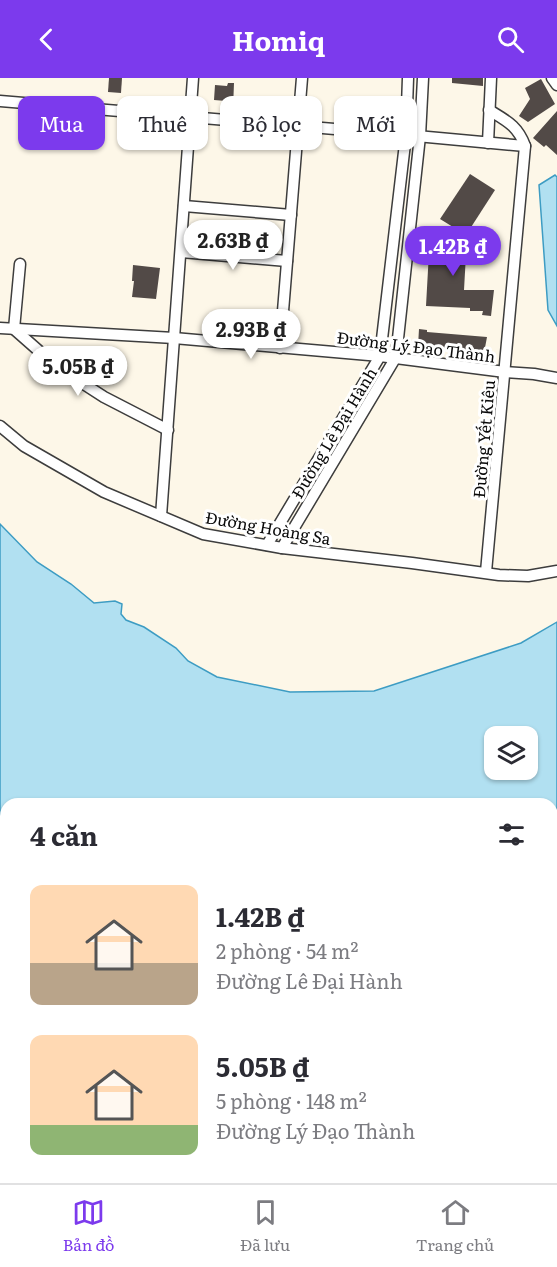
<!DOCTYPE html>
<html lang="vi">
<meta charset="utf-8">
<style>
:root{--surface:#fff;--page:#f7f7f7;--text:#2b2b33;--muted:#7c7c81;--line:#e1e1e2;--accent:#7c3aed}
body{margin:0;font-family:Literata,serif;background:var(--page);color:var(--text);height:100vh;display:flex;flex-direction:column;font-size:22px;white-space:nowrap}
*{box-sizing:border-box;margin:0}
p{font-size:20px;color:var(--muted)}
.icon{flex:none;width:33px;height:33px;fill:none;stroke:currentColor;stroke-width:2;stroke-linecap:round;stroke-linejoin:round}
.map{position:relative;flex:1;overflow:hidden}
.panel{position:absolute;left:0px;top:720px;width:558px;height:386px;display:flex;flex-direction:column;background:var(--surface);border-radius:18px 18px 0 0;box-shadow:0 2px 4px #0004}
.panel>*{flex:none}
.hud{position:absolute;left:18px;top:18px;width:522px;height:54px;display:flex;gap:12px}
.controls{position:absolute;left:484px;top:648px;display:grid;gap:12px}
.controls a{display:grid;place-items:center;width:54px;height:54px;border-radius:12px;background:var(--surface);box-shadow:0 2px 4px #0004;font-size:30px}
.price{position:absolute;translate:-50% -51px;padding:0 14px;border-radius:21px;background:#fff;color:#222;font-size:20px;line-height:39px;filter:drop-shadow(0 2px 3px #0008)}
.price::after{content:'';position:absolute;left:50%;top:36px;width:18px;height:14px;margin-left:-9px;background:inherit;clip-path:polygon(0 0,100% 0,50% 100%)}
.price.current{background:var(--accent);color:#fff}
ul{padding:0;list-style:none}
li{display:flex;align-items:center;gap:18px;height:150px;padding:0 30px}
li span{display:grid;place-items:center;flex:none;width:168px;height:120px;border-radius:12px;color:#555}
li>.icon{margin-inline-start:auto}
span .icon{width:72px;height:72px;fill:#fffc;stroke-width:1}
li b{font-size:26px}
h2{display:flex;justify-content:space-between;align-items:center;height:72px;padding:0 30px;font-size:26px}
.tag{padding:0 21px;border-radius:12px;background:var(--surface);box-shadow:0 2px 4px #0004;font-size:21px;line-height:54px}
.tag.current{background:var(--accent);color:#fff}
header{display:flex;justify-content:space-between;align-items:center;height:78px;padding:0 30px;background:var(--accent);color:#fff;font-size:27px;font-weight:700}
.menu{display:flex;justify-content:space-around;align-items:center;height:84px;border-top:2px solid var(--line);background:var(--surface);font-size:16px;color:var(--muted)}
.menu a{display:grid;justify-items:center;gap:3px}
.menu .current{color:var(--accent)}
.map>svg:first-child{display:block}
.water{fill:#b1e0f1;stroke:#3d9cc3;stroke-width:1.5;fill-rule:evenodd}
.building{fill:#524a47}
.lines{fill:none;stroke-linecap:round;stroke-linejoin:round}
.lane-casing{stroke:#3d3d3d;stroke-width:8}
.street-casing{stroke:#3d3d3d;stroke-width:13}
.primary-casing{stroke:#1b1b1b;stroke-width:19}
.path{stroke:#2c2c2c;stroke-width:1.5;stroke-dasharray:6 3;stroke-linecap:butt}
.lane{stroke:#fff;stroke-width:5}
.street{stroke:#fff;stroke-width:10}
.primary{stroke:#efbf67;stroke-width:16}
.labels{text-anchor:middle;stroke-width:6;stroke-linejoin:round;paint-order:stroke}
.street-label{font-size:16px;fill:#0a0a0a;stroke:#fff}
</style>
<header><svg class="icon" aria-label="back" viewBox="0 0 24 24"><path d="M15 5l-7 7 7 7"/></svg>Homiq<svg class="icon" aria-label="search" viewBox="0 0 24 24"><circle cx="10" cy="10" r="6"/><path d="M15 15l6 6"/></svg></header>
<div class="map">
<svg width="557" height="1105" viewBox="0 0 557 1105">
<rect width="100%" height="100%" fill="#fdf7e8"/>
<g class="water">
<path d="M555 97 557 99V248L548 232 539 107Z"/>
<path d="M0 446 37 484 71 506 94 525 115 523 122 526 121 536 126 542 144 549 176 570 188 583 217 599 290 614 374 613 521 565 557 544V788L552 789V726H6V808L0 806ZM495 658H528V692H495Z"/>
<path d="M555 793H557V908L552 910V797Z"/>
<path d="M0 844 6 847V941L0 943Z"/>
<path d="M71 1100H464L458 1105H62Z"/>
</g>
<g class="building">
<path d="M109 0H122L121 15 108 14Z"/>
<path d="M452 0H483V8L452 5Z"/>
<path d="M541 1 555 26 528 44 519 38 530 21 525 10Z"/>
<path d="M228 5H234L233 31 225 30 226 23 214 22 215 7 227 8Z"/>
<path d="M557 33V77L546 67 544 69 533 60Z"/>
<path d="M470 96 495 112 466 157 440 141Z"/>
<path d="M430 156 467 158 464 212H494L491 238 482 237 483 233H470V230L426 228Z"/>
<path d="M133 187 160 190 156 221 132 219 134 203H132Z"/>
<path d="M419 251 427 252V254L487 259 484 275 465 273V272L438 271 418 268Z"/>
</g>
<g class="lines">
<g class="lane-casing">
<path id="lane" d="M514 1100 518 1105"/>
</g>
<g class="street-casing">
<g id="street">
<path d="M552 0 557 7"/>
<path d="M0 23 406 57 525 68"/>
<path d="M488 65 491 0"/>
<path d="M184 128 291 137"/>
<path d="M181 174 287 183"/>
<path d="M20 186 14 251 56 288 104 319 168 352"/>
<path d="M0 250 174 260 380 278 505 294 534 296 557 300"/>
<path d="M280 270 302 0"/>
<path d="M0 348 24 368 104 414 203 456 282 470 412 485 499 497 528 498 557 493"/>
<path d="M161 438 193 0"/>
<path d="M267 467 380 278 406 57 408 0"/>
<path d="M282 470 396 279 420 58 423 0"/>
<path d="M486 494 525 68C518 48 507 43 489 32"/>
</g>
</g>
<g class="primary-casing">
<g id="primary">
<path d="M0 1086 6 1088"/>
<path d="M34 1100 46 1105"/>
<path d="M0 1102 6 1105"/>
</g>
</g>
<g class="path">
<path d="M552 771 557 769"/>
<path d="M552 962 557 956"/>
</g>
<use href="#lane" class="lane"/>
<use href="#street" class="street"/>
<use href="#primary" class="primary"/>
</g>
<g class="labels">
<g class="street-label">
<text transform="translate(416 269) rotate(7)" y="6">Đường Lý Đạo Thành</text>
<text transform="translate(334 355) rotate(-59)" y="6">Đường Lê Đại Hành</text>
<text transform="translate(484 361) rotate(-85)" y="6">Đường Yết Kiêu</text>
<text transform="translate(268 450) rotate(10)" y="6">Đường Hoàng Sa</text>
</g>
</g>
</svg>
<div class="controls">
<a><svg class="icon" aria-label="layers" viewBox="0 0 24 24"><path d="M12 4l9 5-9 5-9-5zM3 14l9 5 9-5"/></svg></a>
</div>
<b class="price" style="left:233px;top:193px">2.63B ₫</b>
<b class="price current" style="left:453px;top:199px">1.42B ₫</b>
<b class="price" style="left:251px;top:282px">2.93B ₫</b>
<b class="price" style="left:78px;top:319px">5.05B ₫</b>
<div class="hud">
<a class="tag current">Mua</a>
<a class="tag">Thuê</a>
<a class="tag">Bộ lọc</a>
<a class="tag">Mới</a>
</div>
<section class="panel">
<h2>4 căn<svg class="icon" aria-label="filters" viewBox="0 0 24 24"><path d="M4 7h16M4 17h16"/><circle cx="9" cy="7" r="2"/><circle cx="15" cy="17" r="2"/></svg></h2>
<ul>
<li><span style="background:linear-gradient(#ffd9b3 65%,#b9a48a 0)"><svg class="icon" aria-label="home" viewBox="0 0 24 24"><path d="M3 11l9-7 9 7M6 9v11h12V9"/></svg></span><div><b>1.42B ₫</b><p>2 phòng · 54 m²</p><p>Đường Lê Đại Hành</p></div></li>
<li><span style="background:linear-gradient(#ffd9b3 75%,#8fb573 0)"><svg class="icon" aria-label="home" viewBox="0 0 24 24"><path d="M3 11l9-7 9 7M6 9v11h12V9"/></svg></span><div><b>5.05B ₫</b><p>5 phòng · 148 m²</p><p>Đường Lý Đạo Thành</p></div></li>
</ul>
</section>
</div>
<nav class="menu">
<a class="current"><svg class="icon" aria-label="map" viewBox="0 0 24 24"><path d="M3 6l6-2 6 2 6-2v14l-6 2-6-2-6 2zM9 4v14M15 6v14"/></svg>Bản đồ</a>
<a><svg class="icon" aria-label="saved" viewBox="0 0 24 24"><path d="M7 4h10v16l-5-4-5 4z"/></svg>Đã lưu</a>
<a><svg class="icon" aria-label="home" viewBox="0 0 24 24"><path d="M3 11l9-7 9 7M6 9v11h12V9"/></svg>Trang chủ</a>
</nav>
